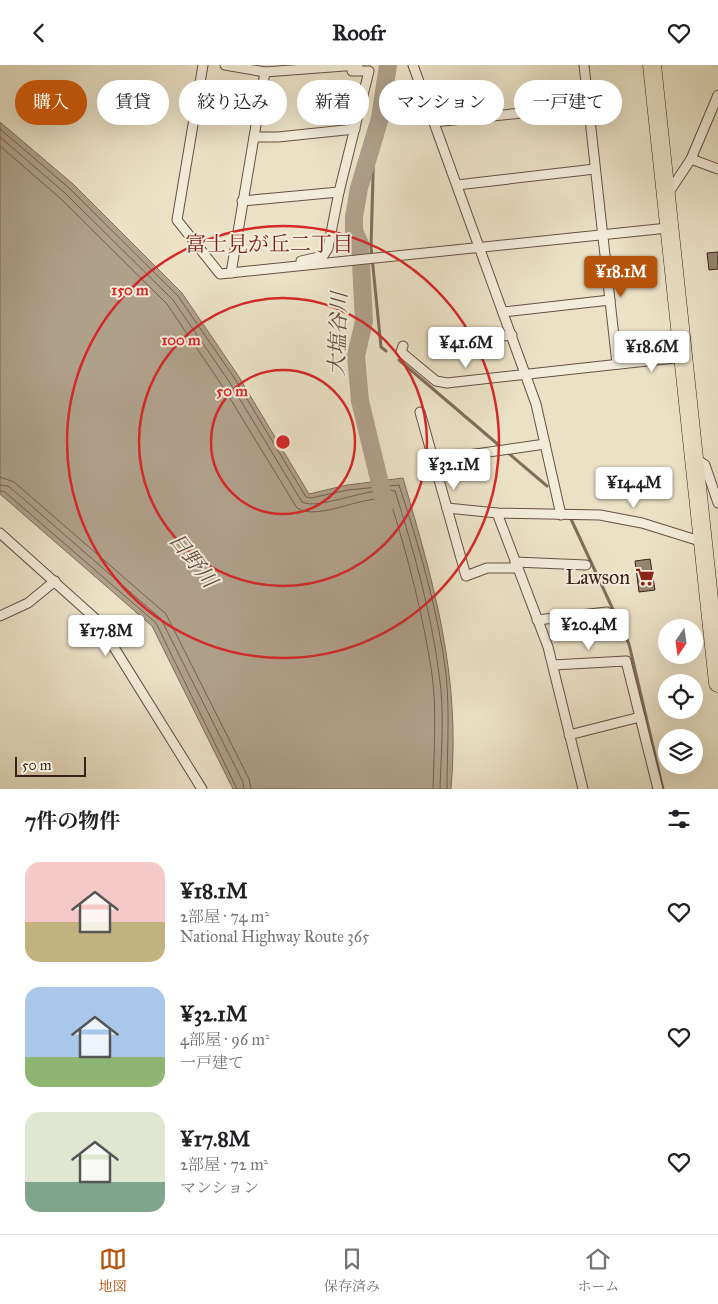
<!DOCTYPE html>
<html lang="ja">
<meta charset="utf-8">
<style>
:root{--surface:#fff;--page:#f2f2f2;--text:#202124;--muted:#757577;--line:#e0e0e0;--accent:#b45309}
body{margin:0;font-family:"IM FELL Great Primer","Noto Serif JP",serif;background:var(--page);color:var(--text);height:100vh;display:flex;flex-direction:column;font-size:19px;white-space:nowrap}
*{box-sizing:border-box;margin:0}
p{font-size:16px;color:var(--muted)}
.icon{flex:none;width:28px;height:28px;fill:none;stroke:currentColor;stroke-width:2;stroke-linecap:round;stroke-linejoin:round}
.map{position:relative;height:724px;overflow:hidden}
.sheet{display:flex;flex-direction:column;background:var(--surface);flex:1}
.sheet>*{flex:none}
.banner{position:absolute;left:15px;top:15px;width:689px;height:45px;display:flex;gap:10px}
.needle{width:32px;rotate:193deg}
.buttons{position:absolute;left:658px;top:554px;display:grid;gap:10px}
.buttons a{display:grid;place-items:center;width:45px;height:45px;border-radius:50%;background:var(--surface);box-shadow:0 5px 20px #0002;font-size:25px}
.scale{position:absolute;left:15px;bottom:12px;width:71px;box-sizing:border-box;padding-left:5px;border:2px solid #3a2117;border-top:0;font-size:14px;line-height:18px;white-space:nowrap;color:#3a2117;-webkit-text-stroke:4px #f2ecda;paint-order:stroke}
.price{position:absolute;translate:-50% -42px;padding:0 11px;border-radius:5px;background:#fff;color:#222;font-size:16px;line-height:32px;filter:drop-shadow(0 1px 2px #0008)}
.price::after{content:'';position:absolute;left:50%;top:30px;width:15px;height:11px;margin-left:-8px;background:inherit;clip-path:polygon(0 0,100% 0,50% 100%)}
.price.current{background:var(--accent);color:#fff}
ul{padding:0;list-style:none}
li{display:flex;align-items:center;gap:15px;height:125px;padding:0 25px}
li span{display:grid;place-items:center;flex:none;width:140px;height:100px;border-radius:15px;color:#555}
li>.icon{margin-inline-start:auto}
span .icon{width:60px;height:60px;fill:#fffc;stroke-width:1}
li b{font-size:21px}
h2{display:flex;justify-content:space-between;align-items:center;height:60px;padding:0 25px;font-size:21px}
.chip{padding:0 18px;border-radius:22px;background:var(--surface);box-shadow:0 5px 20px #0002;font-size:18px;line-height:45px}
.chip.current{background:var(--accent);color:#fff}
header{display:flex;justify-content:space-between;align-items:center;height:65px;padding:0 25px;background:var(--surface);font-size:22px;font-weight:700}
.tab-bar{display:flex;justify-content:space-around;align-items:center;height:70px;border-top:1px solid var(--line);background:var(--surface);font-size:14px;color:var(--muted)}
.tab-bar a{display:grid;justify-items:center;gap:2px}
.tab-bar .current{color:var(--accent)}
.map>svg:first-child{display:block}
.water{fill:#afa08a;stroke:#806d5c}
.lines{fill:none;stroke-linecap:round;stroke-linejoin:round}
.shore{stroke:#746050;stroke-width:1}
.stream{stroke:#806d5c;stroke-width:3}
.river{stroke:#afa08a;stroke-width:18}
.building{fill:#968572;stroke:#3a2117}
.street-casing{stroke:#665143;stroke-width:11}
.highway-casing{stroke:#3a2117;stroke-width:19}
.street{stroke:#f2ecda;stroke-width:9}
.highway{stroke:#ebe2c6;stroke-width:18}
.ring{fill:none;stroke:#d62828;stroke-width:2.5}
.labels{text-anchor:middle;stroke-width:4;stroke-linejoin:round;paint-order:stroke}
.poi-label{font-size:20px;fill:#3a2117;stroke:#f2ecda;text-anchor:end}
.neighbourhood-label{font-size:21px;fill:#7a1f14;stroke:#f2ecda}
.water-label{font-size:21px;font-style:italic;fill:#634d3f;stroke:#f2ecda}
.centre{fill:#d62828;stroke:#f2ecda;stroke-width:2.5}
.ring-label{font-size:15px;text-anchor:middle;font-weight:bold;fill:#d62828;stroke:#f2ecda;stroke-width:4;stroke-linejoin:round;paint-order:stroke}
</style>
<header><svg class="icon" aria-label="back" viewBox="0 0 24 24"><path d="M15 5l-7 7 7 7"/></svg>Roofr<svg class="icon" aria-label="heart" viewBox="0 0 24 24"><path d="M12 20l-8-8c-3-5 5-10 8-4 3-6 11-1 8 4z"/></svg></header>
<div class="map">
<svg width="718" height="724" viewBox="0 0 718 724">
<rect width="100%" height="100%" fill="#ebe2c6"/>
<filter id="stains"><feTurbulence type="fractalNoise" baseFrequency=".004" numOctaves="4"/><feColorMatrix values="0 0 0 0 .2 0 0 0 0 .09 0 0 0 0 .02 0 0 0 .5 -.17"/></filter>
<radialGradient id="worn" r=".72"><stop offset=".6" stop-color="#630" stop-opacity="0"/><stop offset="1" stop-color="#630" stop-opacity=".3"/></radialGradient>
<path class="water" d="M0 57 73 119 182 228 239 312 309 429 347 420 403 413C434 520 461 610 451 724H233L152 561 0 429Z"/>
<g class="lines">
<g class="shore">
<path d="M0 64 69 123 178 231 235 314 306 432 311 433 348 425 399 420C419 481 438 545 446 609 450 648 447 686 447 724"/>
<path d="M0 72 65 128 173 235 230 318 302 437C318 446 373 420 395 426 414 486 431 547 439 609 445 647 441 686 440 724"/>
<path d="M0 81 60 133 167 239 223 322 297 443C319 457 364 428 390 435 408 492 423 550 432 609 437 648 434 686 433 724"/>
<path d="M0 412 14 417 166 549 249 714 251 724"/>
<path d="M0 420 8 421 19 430 161 554 243 717 244 724"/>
<path d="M0 426 5 427 156 558 237 724"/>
</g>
<g class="stream">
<path d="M374 76 371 182 381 282 386 286"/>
<path d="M399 295 501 382"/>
<path d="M507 387 547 421"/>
<path d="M571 454 629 579 663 724"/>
</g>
<path class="river" d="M385 439 360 336 356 291 364 256 360 179 354 166V152L359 123 380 53 388 0"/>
</g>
<g class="building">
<path d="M718 187V204L709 205 707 188Z"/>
<path d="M650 494 655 525 639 527 635 496Z"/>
</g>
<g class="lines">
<g class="street-casing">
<g id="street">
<path d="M203 0 177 155 220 209 668 163"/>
<path d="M225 0 265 7 358 0"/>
<path d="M413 0 536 339 561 450"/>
<path d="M584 0 617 299"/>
<path d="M434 57 589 41"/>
<path d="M254 72H278L355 64"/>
<path d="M691 94 718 104"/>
<path d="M457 120 595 104"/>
<path d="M667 130 691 94 718 30"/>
<path d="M242 136 339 127"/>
<path d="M301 196 323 191 328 183 339 127 369 6H352V0"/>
<path d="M231 208 265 7"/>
<path d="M503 247 610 235"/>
<path d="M466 276 512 270"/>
<path d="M403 281 401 287 436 316 447 318 684 292"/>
<path d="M420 347 466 511 487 503H518"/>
<path d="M695 393 705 400 718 438"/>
<path d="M434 395 545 379"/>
<path d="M447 443 497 448 600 450 642 458 703 477"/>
<path d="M497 448 548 582 583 724"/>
<path d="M0 468 97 555 202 724"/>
<path d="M515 497 586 500"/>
<path d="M0 551 28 538 55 516"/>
<path d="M537 555 607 547"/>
<path d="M553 600 626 596 658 724"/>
<path d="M569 670 640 652"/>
</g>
</g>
<g class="highway-casing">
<path id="highway" d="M652 0 718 618"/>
</g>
<use href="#street" class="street"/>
<use href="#highway" class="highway"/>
</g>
<g class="ring">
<circle cx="283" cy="377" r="72"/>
<circle cx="283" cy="377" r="144"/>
<circle cx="283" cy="377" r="216"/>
</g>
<defs>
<g id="supermarket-bare" transform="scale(1.5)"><path d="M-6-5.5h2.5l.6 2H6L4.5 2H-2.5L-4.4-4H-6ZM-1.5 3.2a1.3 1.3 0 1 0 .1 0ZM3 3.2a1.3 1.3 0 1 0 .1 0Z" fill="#8f2418" stroke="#f2ecda" stroke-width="2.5" paint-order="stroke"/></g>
</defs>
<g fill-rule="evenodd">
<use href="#supermarket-bare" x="645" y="512"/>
</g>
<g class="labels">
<g class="poi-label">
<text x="630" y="519">Lawson</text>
</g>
<g class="neighbourhood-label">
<text x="269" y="186">富士見が丘二丁目</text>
</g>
<g class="water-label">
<text transform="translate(338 269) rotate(-88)" y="7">大塩谷川</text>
<text transform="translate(193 495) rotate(52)" y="7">日野川</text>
</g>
</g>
<circle cx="283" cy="377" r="8" class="centre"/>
<g class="ring-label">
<text x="130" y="230">150 m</text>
<text x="181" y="280">100 m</text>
<text x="232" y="331">50 m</text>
</g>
<rect width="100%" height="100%" filter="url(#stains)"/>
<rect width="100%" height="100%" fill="url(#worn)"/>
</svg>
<div class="buttons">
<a><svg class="needle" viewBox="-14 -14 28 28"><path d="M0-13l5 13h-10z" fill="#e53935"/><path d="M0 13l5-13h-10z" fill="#757577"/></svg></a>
<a><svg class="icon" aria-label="locate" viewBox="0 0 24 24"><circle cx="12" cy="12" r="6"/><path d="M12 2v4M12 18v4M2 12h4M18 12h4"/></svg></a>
<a><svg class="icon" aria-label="layers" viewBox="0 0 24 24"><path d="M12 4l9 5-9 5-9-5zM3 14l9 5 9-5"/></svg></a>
</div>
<div class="scale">50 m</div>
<b class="price current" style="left:621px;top:233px">¥18.1M</b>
<b class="price" style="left:466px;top:304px">¥41.6M</b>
<b class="price" style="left:652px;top:308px">¥18.6M</b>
<b class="price" style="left:454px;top:426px">¥32.1M</b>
<b class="price" style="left:634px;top:444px">¥14.4M</b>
<b class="price" style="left:589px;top:586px">¥20.4M</b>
<b class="price" style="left:106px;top:592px">¥17.8M</b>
<div class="banner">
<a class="chip current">購入</a>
<a class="chip">賃貸</a>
<a class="chip">絞り込み</a>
<a class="chip">新着</a>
<a class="chip">マンション</a>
<a class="chip">一戸建て</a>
</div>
</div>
<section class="sheet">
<h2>7件の物件<svg class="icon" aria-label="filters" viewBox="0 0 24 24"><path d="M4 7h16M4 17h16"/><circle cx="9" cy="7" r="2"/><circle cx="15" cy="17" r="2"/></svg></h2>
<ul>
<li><span style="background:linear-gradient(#f6c9c9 60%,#c2b280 0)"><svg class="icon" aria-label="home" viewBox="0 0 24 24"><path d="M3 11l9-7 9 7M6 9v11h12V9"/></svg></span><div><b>¥18.1M</b><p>2部屋 · 74 m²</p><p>National Highway Route 365</p></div><svg class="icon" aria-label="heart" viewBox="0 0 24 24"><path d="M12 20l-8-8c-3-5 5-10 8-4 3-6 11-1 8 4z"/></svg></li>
<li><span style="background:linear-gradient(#a9c7e8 70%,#8fb573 0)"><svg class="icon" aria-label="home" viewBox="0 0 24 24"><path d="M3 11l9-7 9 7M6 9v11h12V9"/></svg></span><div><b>¥32.1M</b><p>4部屋 · 96 m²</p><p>一戸建て</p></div><svg class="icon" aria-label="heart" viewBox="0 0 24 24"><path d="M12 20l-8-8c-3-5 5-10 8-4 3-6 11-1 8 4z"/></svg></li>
<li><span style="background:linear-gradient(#dfe7d0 70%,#7fa58c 0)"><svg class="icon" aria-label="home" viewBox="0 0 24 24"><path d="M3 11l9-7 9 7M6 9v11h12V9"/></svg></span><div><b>¥17.8M</b><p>2部屋 · 72 m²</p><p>マンション</p></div><svg class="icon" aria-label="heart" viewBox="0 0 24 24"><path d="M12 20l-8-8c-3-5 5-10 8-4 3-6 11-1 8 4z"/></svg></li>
</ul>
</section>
<nav class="tab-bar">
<a class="current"><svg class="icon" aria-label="map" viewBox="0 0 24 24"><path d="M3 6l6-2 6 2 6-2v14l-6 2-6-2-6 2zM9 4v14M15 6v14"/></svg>地図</a>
<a><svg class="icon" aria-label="saved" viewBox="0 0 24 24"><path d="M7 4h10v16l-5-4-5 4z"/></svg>保存済み</a>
<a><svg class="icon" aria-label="home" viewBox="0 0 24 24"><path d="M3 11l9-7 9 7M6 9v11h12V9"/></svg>ホーム</a>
</nav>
